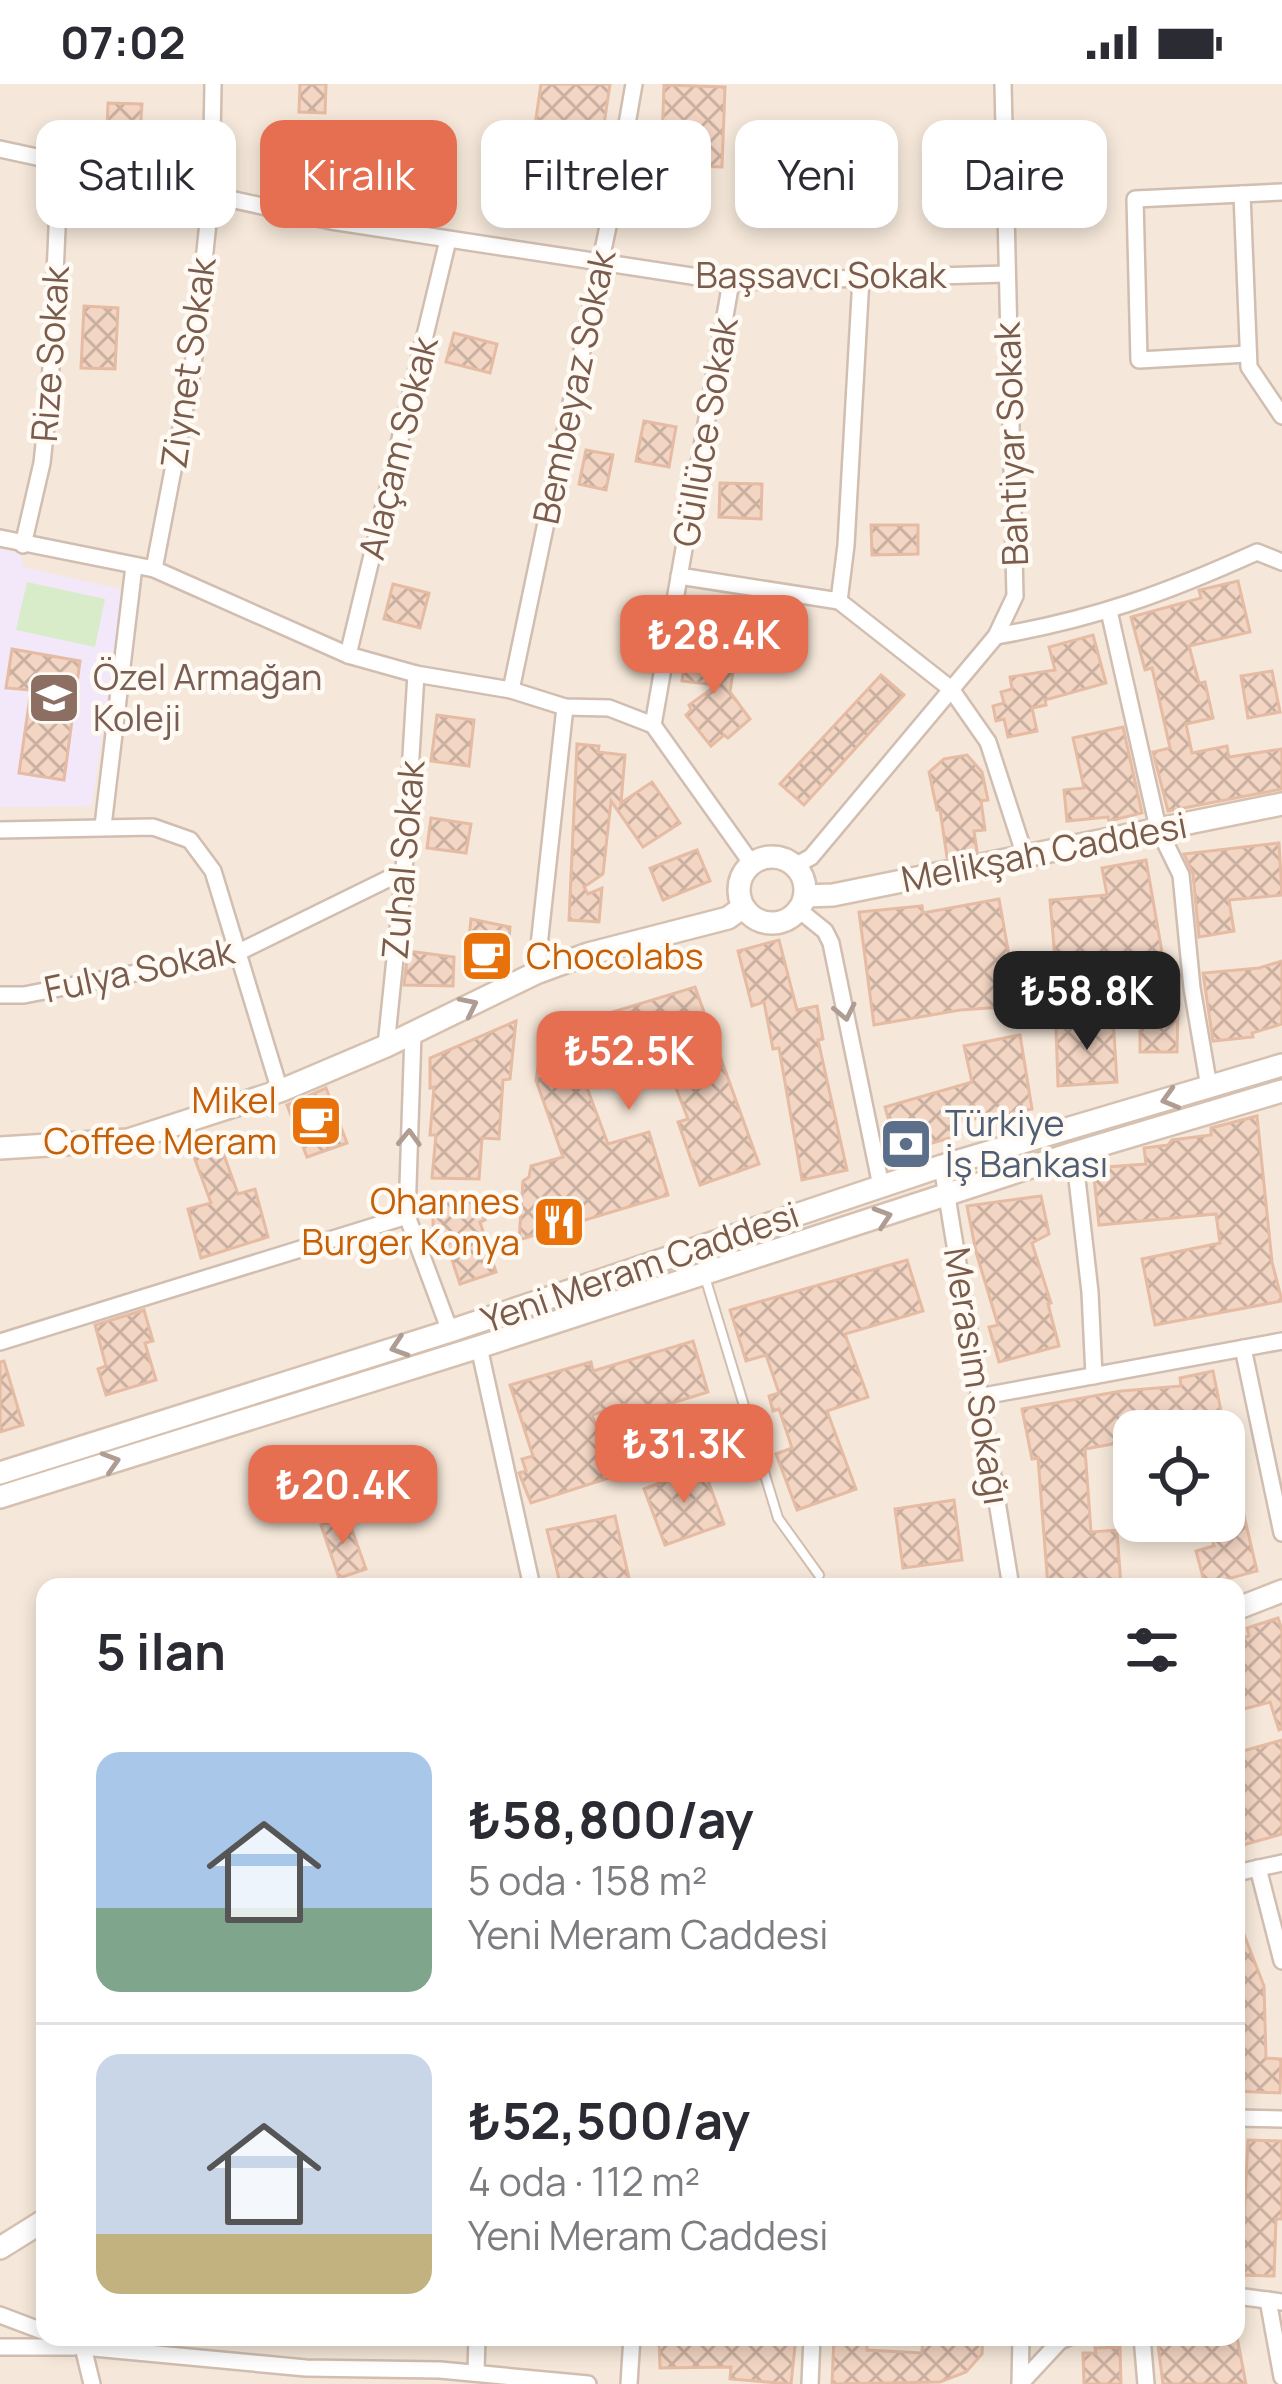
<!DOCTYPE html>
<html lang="tr">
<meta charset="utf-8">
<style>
:root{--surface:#fff;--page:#f2f2f3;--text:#2b2b33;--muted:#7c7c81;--line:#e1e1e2;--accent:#e76f51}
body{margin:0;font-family:Manrope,sans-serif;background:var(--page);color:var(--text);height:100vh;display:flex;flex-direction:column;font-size:45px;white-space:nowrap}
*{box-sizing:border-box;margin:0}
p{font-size:39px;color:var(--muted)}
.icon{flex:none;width:66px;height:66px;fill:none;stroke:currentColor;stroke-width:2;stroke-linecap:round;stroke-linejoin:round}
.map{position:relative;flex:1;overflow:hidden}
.sheet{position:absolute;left:36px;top:1494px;width:1209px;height:768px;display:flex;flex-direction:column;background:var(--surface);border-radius:24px;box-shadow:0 6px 18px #0003}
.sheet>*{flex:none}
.banner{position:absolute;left:36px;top:36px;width:1212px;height:108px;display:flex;gap:24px}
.buttons{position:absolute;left:1113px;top:1326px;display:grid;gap:24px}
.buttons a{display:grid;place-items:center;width:132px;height:132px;border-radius:24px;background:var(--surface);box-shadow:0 6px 18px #0003;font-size:60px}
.price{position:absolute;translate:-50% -102px;padding:0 27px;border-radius:24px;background:var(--accent);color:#fff;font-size:39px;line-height:78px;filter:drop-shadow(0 3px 6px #0008)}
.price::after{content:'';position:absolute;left:50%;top:72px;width:36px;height:27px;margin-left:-18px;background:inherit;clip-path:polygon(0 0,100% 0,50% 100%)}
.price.current{background:#222;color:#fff}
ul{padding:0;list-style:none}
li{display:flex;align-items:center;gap:36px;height:300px;padding:0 60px}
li+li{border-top:3px solid var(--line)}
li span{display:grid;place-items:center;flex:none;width:336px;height:240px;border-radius:24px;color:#555}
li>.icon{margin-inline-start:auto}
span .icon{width:144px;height:144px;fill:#fffc;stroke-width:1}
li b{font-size:51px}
h2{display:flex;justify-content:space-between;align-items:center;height:144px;padding:0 60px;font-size:51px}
.tag{padding:0 42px;border-radius:24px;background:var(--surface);box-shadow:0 6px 18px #0003;font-size:42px;line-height:108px}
.tag.current{background:var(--accent);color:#fff}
.status{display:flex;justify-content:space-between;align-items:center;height:84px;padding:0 60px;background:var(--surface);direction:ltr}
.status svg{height:33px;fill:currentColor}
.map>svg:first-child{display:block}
.residential{fill:#f5e8da;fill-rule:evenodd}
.education{fill:#f3e8fa}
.garden{fill:#d8ecc9}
.building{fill:url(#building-cross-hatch);stroke:#e6bba3;stroke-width:3}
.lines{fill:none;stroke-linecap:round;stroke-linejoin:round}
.lane-casing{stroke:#d1beb0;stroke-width:12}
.street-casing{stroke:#d1beb0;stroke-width:20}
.secondary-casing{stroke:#d6c0b0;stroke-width:26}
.lane{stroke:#fff;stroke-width:8}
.street{stroke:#fff;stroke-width:15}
.secondary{stroke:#fff;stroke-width:21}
.oneway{stroke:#af9d94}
.labels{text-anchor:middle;stroke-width:9;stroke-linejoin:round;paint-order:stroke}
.street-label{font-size:36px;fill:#7a5c4d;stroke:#fffaf3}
.education-label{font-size:36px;fill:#785e54;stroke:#fffaf3;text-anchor:start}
.food-label{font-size:36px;fill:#c56008;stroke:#fffaf3;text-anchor:end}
.service-label{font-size:36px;fill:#4e5e75;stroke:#fffaf3;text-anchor:start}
</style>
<div class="status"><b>07:02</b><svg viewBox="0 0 49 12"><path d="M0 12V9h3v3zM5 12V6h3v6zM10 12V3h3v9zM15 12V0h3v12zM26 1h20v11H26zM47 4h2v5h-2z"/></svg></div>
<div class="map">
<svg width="1282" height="2300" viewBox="0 0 1282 2300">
<defs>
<pattern id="building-cross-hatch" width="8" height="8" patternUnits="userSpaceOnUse" patternTransform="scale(3)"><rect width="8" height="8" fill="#f3d5c3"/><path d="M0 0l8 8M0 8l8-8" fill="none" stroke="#cab0a1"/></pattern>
</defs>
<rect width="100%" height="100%" fill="#fdf6ec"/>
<path class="residential" d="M0 0H1282V2300H0ZM1134 1347H1224V1437H1134ZM45 1503H1236V2253H45Z"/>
<path class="education" d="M0 465 21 470 23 483 123 506 92 722 0 723Z"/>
<path class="garden" d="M27 498 105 515 95 563 16 546Z"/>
<g class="building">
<path d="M300 0H326L325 29 299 28Z"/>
<path d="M541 0H610L599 74 532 62Z"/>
<path d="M664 1 725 3 722 83 661 81Z"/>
<path d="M108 19 142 20 140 51 107 48Z"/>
<path d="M84 222 118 224 115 285 81 284Z"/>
<path d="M454 249 497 260 490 289 446 278Z"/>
<path d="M644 337 676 343 669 383 636 377Z"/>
<path d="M586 366 613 371 606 406 579 400Z"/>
<path d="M720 399 762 400 761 435 719 433Z"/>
<path d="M871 441H918V470L872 471Z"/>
<path d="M1238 497 1250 548 1189 562 1199 599 1205 598 1213 634 1186 640 1192 669 1227 662 1229 673 1282 665V705L1168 727 1153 668 1170 664 1152 584 1145 586 1131 533 1201 514 1199 506Z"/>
<path d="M393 500 429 509 420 544 384 535Z"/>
<path d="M1093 551 1106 599 1045 616 1046 621 1032 624 1037 647 1008 653 1004 635 996 637 993 622 1004 619 1001 608 1012 605 1010 593 1055 586 1049 563Z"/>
<path d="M12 565 80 577 64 696 19 689 31 606 6 604Z"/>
<path d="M686 568 735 575 730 608 750 635 728 654 724 651 711 662 686 631 691 626 689 621 717 601 682 597Z"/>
<path d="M1272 587 1280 628 1248 634 1241 592Z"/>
<path d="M881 591 904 611 804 721 780 700Z"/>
<path d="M437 631 474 636 469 682 431 677Z"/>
<path d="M1123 643 1142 729 1109 737 1108 733 1067 737 1064 706 1084 704 1073 654Z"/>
<path d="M577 660 599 662 598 668 625 671 621 719 652 698 680 739 643 763 611 717 603 790 584 803 588 810 602 804 599 838 569 836Z"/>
<path d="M967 671 982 688 988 716 981 717 985 746 974 747 977 767 947 773 940 726H937L929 688 944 675Z"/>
<path d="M431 734 471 740 466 769 427 764Z"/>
<path d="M1279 759 1282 811 1229 816 1234 847 1199 853 1193 790 1184 770Z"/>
<path d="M697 766 710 797 663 816 650 784Z"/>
<path d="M1146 776 1163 874 1056 886 1050 816 1107 811 1102 784Z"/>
<path d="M999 815 1018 922 960 926 874 941 859 828 922 822 923 829Z"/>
<path d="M471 835 510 843 507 883 466 881Z"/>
<path d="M779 856 797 926 817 922 823 955 818 956 847 1086 802 1096 779 964 773 965 764 918 752 922 738 867Z"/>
<path d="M408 867 454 873 453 902 404 901Z"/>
<path d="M1282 877V940L1252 949 1253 953 1213 957 1203 889 1259 884Z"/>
<path d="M695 903 759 1080 700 1101 678 1038 688 1035 662 968 583 993 608 1060 649 1048 668 1111 519 1156 523 1097 529 1093 531 1082 563 1073 536 996 543 949Z"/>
<path d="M1140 924H1178L1177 968H1140Z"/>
<path d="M1113 933 1117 998 1058 1002 1056 944Z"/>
<path d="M516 937 510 995 503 996 499 1055 482 1054 479 1095 432 1094 436 1051H430L434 1003 430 1004V974Z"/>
<path d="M1020 951 1032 1025 956 1038 960 1051 898 1069 885 1023 972 998 964 962Z"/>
<path d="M326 1004 347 1059 307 1073 287 1021Z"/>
<path d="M1257 1032 1272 1178 1282 1217 1155 1241 1142 1175 1220 1159 1216 1130 1099 1141 1093 1084 1146 1080 1144 1064 1168 1061 1172 1056 1211 1051V1044Z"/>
<path d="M220 1060 238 1110 255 1105 268 1153 201 1174 188 1125 211 1119 193 1070Z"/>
<path d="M470 1108 485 1136 480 1138 496 1188 460 1200 444 1152 440 1154 433 1141V1121Z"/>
<path d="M1041 1112 1049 1150 1032 1159 1051 1219 1048 1220 1059 1262 999 1278 989 1243 998 1241 976 1168 967 1122Z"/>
<path d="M907 1176 923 1227 845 1250 868 1313 827 1327 856 1405 797 1426 776 1370 792 1364 779 1325 773 1327 769 1312 779 1309 766 1271 746 1277 730 1226Z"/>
<path d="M144 1226 153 1257 145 1259 156 1296 106 1311 98 1285 106 1282 95 1241Z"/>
<path d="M693 1257 708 1308 630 1332 626 1320 592 1331 615 1392 531 1419 519 1389 526 1387 522 1375 533 1372 510 1301 591 1278 593 1287Z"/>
<path d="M4 1277 23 1341 0 1348V1278Z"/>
<path d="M1213 1287 1225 1347H1127L1129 1357 1085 1365 1091 1448 1117 1446 1121 1503H1048L1038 1374 1032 1375 1022 1325 1121 1307 1181 1302 1180 1294Z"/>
<path d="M1231 1376 1257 1487 1205 1501 1196 1467 1214 1462 1207 1437H1224V1377Z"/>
<path d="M703 1383 724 1440 665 1461 644 1405Z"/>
<path d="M954 1416 962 1476 903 1484 895 1425Z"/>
<path d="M347 1432 366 1485 339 1494 321 1441Z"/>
<path d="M615 1432 631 1503H561L547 1446Z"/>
<path d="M1278 1534 1282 1546V1645L1279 1646 1270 1618 1236 1627V1556L1249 1552 1247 1544Z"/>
<path d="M1282 1656V1750L1236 1763V1669Z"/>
<path d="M1236 1830 1264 1902 1266 1974 1281 1975 1280 2009 1236 2007Z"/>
<path d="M1248 2056 1282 2057V2135H1276L1274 2192 1241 2191Z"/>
<path d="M659 2253H796L791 2300 730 2295 731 2283 660 2284Z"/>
<path d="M834 2253H867V2266L922 2269 923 2253H983L982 2270 966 2288 940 2298 832 2300Z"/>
<path d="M1157 2253H1237L1246 2300H1163Z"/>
<path d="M1120 2263 1121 2300H1084L1083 2269H1096L1095 2264Z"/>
</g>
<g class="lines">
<g class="lane-casing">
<path id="lane" d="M705 1193 778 1434 819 1491"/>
</g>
<g class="street-casing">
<g id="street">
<path d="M0 65 331 137 731 198 1006 190"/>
<path d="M1282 108 1242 110 1249 283 1282 332"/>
<path d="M1242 110 1135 115 1139 276 1248 270"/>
<path d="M0 454 154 485 348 571 416 590 511 606 565 623 609 624 653 641 752 780"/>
<path d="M23 461 42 379 50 304 60 77"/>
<path d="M154 485 193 282 211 110 213 0"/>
<path d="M679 492 839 517 951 605 988 658 1025 772"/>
<path d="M839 517 846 461 861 194"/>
<path d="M1109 527 1158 744 1181 791 1192 904 1209 1003"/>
<path d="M996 552C1095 535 1166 509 1257 468L1282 478"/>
<path d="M348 571 448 156"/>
<path d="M511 606 615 109 634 0"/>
<path d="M653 641 731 198"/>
<path d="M103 742 134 482"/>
<path d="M0 746 153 743 190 756 213 787 280 1007"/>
<path d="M795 782 811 773 996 552 1015 512 1003 0"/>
<path d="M799 826 825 847 831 859 881 1102"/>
<path d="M536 889 565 623"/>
<path d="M0 911H24L237 869 404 787"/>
<path d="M413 949 407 1132 450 1247"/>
<path d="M386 962 404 787 416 590"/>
<path d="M1074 1069 1090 1208 1094 1292"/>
<path d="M942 1082 1011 1503"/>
<path d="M0 1258 407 1132"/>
<path d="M479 1263 532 1503"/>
<path d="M1243 1264 1282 1449"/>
<path d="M978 1313 1282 1257"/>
<path d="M1258 1784 1282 1877"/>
<path d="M1236 1789 1282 1779"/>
<path d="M1236 2034 1282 2035"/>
<path d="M1236 2212 1282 2218"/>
<path d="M1268 2216 1282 2293"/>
<path d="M0 2231 45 2248"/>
<path d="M57 2253 83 2263 306 2284 440 2286 588 2300"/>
<path d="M1142 2253 1146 2300"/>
<path d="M0 2263H74"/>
<path d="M83 2263 92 2300"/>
<path d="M476 2288 477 2253"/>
<path d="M629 2300 632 2253"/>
<path d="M810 2300 812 2253"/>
<path d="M1020 2300 1060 2257 1069 2253"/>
<path d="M1020 2300 1021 2253"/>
</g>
</g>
<g class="secondary-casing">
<g id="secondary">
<circle cx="772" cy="806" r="33"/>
<path d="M805 812 833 811 1282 720"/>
<path d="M0 1064 128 1056 280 1007 386 962 536 889 588 870 728 834 743 823"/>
<path d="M0 1389 450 1247 942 1082 1282 981"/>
<path d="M0 1413 479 1263 1074 1069 1282 1007"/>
<path d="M1236 1525 1282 1507"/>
<path d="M0 2164 45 2136"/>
</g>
</g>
<use href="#lane" class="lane"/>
<use href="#street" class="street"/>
<use href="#secondary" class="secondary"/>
</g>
<defs><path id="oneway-chevron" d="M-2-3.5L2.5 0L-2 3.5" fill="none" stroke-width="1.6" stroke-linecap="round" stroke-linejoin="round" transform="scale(3)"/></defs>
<g class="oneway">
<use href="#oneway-chevron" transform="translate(469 922) rotate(-26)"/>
<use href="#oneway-chevron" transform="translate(845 928) rotate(78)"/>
<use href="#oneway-chevron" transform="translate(1170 1015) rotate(164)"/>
<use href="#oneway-chevron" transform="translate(409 1054) rotate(-88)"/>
<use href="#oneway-chevron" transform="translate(883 1133) rotate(-18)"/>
<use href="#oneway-chevron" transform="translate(399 1263) rotate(162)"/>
<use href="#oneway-chevron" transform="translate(111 1378) rotate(-17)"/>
</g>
<defs>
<g id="school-square" transform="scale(2.7)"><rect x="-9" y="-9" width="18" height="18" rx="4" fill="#8d6e63" stroke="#fffaf3"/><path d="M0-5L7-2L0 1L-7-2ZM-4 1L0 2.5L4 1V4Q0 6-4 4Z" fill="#fff"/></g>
<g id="cafe-square" transform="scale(2.7)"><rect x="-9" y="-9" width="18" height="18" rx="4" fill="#e8710a" stroke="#fffaf3"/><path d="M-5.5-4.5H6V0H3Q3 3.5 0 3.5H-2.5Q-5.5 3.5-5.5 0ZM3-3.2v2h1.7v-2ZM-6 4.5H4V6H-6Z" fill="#fff"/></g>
<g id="bank-square" transform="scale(2.7)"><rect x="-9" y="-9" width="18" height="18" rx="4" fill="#5c6f8a" stroke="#fffaf3"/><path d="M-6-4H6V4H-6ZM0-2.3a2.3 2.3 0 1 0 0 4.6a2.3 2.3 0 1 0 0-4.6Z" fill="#fff"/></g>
<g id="restaurant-square" transform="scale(2.7)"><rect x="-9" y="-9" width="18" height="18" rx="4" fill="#e8710a" stroke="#fffaf3"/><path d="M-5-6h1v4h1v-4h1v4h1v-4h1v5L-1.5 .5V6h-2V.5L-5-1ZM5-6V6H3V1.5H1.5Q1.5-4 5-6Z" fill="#fff"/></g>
</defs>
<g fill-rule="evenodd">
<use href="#school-square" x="54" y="614"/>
<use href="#cafe-square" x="487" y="872"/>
<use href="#cafe-square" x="316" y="1037"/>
<use href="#bank-square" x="906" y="1060"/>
<use href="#restaurant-square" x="559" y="1138"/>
</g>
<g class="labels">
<g class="street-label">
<text x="821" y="204">Başsavcı Sokak</text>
<text transform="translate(50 270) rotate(-86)" y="13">Rize Sokak</text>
<text transform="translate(188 279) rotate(-82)" y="13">Ziynet Sokak</text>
<text transform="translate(574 303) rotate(-78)" y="13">Bembeyaz Sokak</text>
<text transform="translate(705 348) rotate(-80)" y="13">Güllüce Sokak</text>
<text transform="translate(1011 360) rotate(-92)" y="13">Bahtiyar Sokak</text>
<text transform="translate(398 364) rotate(-76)" y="13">Alaçam Sokak</text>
<text transform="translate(1044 768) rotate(-11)" y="13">Melikşah Caddesi</text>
<text transform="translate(403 776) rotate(-85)" y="13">Zuhal Sokak</text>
<text transform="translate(139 886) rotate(-12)" y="13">Fulya Sokak</text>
<text transform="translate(640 1183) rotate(-19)" y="13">Yeni Meram Caddesi</text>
<text transform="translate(977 1292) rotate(81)" y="13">Merasim Sokağı</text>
</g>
<g class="education-label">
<text x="93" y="606">Özel Armağan<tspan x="93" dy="41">Koleji</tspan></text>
</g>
<g class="food-label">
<text x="526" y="885" text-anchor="start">Chocolabs</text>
<text x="277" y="1029">Mikel<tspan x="277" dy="41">Coffee Meram</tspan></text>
<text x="520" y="1130">Ohannes<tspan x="520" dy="41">Burger Konya</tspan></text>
</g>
<g class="service-label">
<text x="945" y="1052">Türkiye<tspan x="945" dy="41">İş Bankası</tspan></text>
</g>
</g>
</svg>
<div class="buttons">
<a><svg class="icon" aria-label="locate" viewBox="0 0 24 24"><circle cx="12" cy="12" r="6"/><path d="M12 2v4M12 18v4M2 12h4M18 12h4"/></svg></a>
</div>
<b class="price" style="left:714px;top:613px">₺28.4K</b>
<b class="price current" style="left:1087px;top:969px">₺58.8K</b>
<b class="price" style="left:629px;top:1029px">₺52.5K</b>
<b class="price" style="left:684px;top:1422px">₺31.3K</b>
<b class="price" style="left:343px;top:1463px">₺20.4K</b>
<div class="banner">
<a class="tag">Satılık</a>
<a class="tag current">Kiralık</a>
<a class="tag">Filtreler</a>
<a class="tag">Yeni</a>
<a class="tag">Daire</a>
</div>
<section class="sheet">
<h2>5 ilan<svg class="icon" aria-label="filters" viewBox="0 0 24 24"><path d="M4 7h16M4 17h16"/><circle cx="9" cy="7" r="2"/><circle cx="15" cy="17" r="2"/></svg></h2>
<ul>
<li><span style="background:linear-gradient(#a9c7e8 65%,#7fa58c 0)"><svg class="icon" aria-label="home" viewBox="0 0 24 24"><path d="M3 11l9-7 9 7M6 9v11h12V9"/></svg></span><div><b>₺58,800/ay</b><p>5 oda · 158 m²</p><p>Yeni Meram Caddesi</p></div></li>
<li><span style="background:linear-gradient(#c9d6e8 75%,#c2b280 0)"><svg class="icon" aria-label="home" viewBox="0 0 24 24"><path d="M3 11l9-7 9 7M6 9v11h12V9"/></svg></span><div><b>₺52,500/ay</b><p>4 oda · 112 m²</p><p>Yeni Meram Caddesi</p></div></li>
</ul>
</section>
</div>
